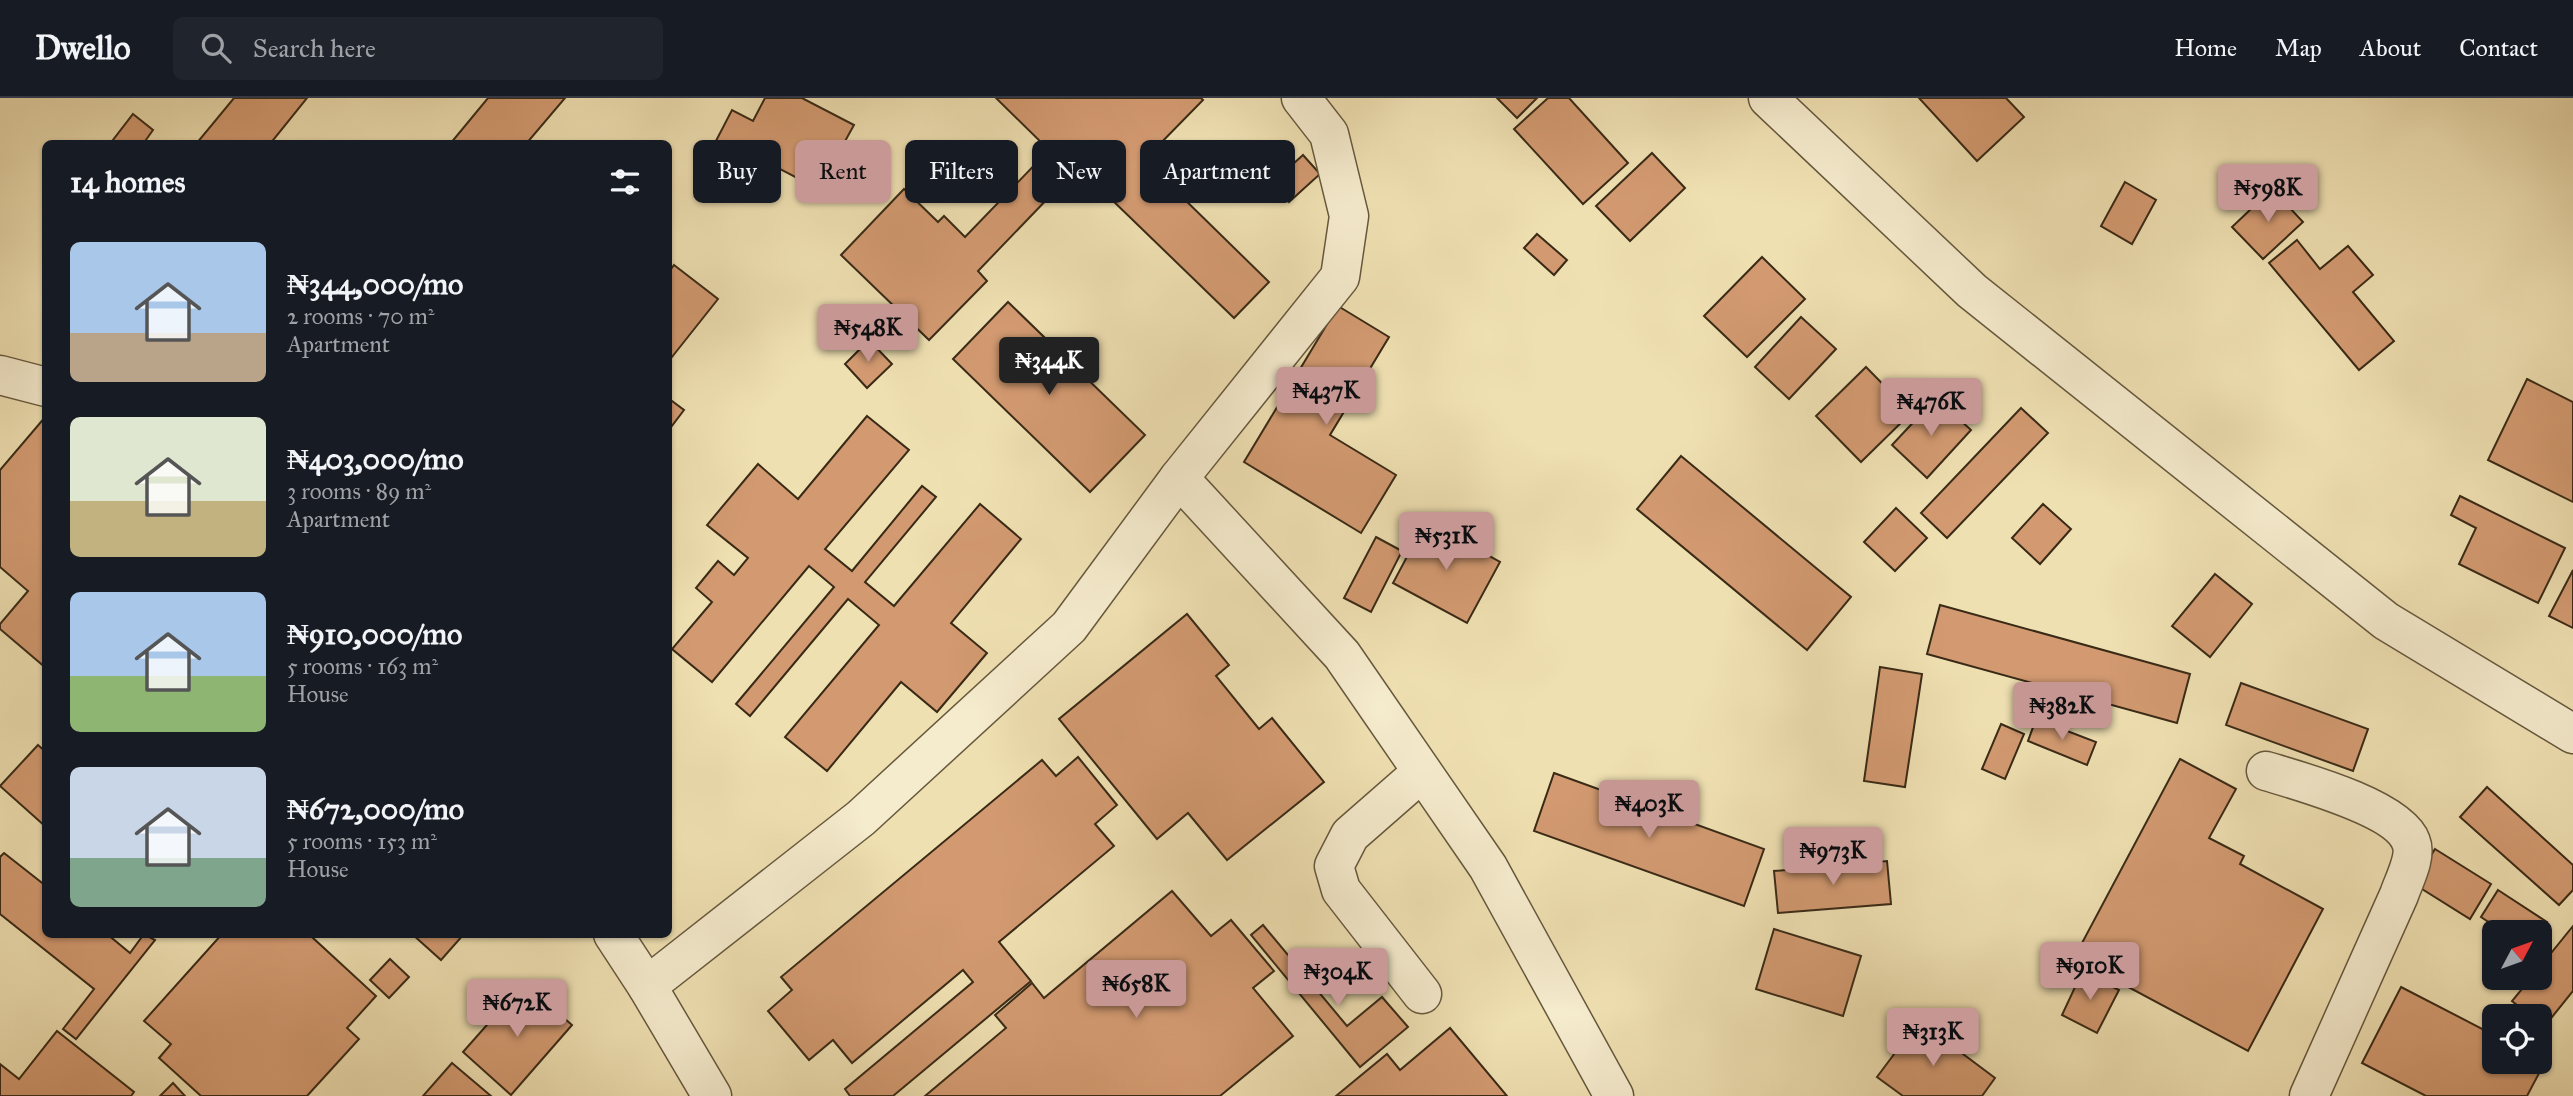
<!DOCTYPE html>
<meta charset="utf-8">
<style>
:root{--surface:#171b24;--page:#20242c;--text:#f1f3f6;--muted:#9ea1a6;--line:#363941;--accent:#c59692}
body{margin:0;font-family:"IM FELL Great Primer",serif;background:var(--page);color:var(--text);height:100vh;display:flex;flex-direction:column;font-size:26px;white-space:nowrap}
*{box-sizing:border-box;margin:0}
p{font-size:23px;color:var(--muted)}
.icon{flex:none;width:38px;height:38px;fill:none;stroke:currentColor;stroke-width:2;stroke-linecap:round;stroke-linejoin:round}
.map{position:relative;flex:1;overflow:hidden}
.details{position:absolute;left:42px;top:42px;width:630px;height:798px;display:flex;flex-direction:column;background:var(--surface);border-radius:10px;box-shadow:0 2px 5px #0004}
.details>*{flex:none}
.banner{position:absolute;left:693px;top:42px;width:665px;height:63px;display:flex;gap:14px}
.needle{width:46px;rotate:49deg}
.buttons{position:absolute;left:2482px;top:822px;display:grid;gap:14px}
.buttons a{display:grid;place-items:center;width:70px;height:70px;border-radius:10px;background:var(--surface);box-shadow:0 2px 5px #0004;font-size:35px}
.price{position:absolute;translate:-50% -60px;padding:0 16px;border-radius:7px;background:var(--accent);color:#111;font-size:23px;line-height:46px;filter:drop-shadow(0 2px 4px #0008)}
.price::after{content:'';position:absolute;left:50%;top:42px;width:21px;height:16px;margin-left:-10px;background:inherit;clip-path:polygon(0 0,100% 0,50% 100%)}
.price.current{background:#222;color:#fff}
ul{padding:0;list-style:none}
li{display:flex;align-items:center;gap:21px;height:175px;padding:0 28px}
li span{display:grid;place-items:center;flex:none;width:196px;height:140px;border-radius:10px;color:#555}
li>.icon{margin-inline-start:auto}
span .icon{width:84px;height:84px;fill:#fffc;stroke-width:1}
li b{font-size:30px}
h2{display:flex;justify-content:space-between;align-items:center;height:84px;padding:0 28px;font-size:30px}
.chip{padding:0 24px;border-radius:10px;background:var(--surface);box-shadow:0 2px 5px #0004;font-size:24px;line-height:63px}
.chip.current{background:var(--accent);color:#111}
header{display:flex;align-items:center;gap:42px;box-sizing:border-box;height:98px;padding:0 35px;background:var(--surface);border-bottom:2px solid var(--line)}
header strong{font-size:33px}
nav{display:flex;gap:38px;margin-inline-start:auto;font-size:24px}
.search{width:490px;height:63px;background:var(--page);display:flex;align-items:center;gap:18px;box-sizing:border-box;padding:0 24px;border-radius:10px;color:var(--muted);font-size:26px}
.map>svg:first-child{display:block}
.building{fill:#d39a71;stroke:#392a16;stroke-width:2}
.lines{fill:none;stroke-linecap:round;stroke-linejoin:round}
.minor-casing{stroke:#66583d;stroke-width:41}
.minor{stroke:#f5ebcd;stroke-width:38}
</style>
<header>
<strong>Dwello</strong>
<div class="search"><svg class="icon" aria-label="search" viewBox="0 0 24 24"><circle cx="10" cy="10" r="6"/><path d="M15 15l6 6"/></svg>Search here</div>
<nav><a>Home</a><a>Map</a><a>About</a><a>Contact</a></nav>
</header>
<div class="map">
<svg width="2573" height="998" viewBox="0 0 2573 998">
<rect width="100%" height="100%" fill="#efe0b2"/>
<filter id="stains"><feTurbulence type="fractalNoise" baseFrequency=".00286" numOctaves="4"/><feColorMatrix values="0 0 0 0 .2 0 0 0 0 .09 0 0 0 0 .02 0 0 0 .5 -.17"/></filter>
<radialGradient id="worn" r=".72"><stop offset=".6" stop-color="#630" stop-opacity="0"/><stop offset="1" stop-color="#630" stop-opacity=".3"/></radialGradient>
<g class="building">
<path d="M234 0H307L270 46H196Z"/>
<path d="M488 0H565L526 46H450Z"/>
<path d="M765 0H802L854 27 833 65 813 55 799 81 738 49 726 72 706 62 732 12 753 23Z"/>
<path d="M996 0H1201L1203 2 1151 55 1184 87 1177 94 1269 184 1234 220 1078 69 978 173 987 183 929 242 841 157 904 91 938 124 944 118 965 139 1049 52Z"/>
<path d="M1497 0H1537L1517 20Z"/>
<path d="M1548 0H1569L1628 65 1583 106 1514 31Z"/>
<path d="M1919 0H2006L2024 19 1977 63Z"/>
<path d="M133 16 153 32 143 46H117L113 42Z"/>
<path d="M1259 45 1278 60 1262 81 1243 67Z"/>
<path d="M1652 55 1685 90 1630 143 1596 108Z"/>
<path d="M1303 57 1320 76 1289 104 1272 85Z"/>
<path d="M2125 84 2156 102 2132 146 2101 128Z"/>
<path d="M2272 91 2303 124 2263 161 2232 129Z"/>
<path d="M1537 136 1567 162 1554 177 1524 150Z"/>
<path d="M2297 142 2320 171 2348 148 2373 177 2353 194 2394 243 2359 272 2269 165Z"/>
<path d="M1762 159 1805 201 1747 259 1704 218Z"/>
<path d="M674 167 718 201 668 264V175Z"/>
<path d="M1008 204 1145 337 1090 394 953 261Z"/>
<path d="M1338 208 1389 239 1330 337 1396 377 1361 435 1244 364Z"/>
<path d="M1801 219 1836 251 1789 301 1755 269Z"/>
<path d="M869 242 892 266 867 290 845 266Z"/>
<path d="M1866 269 1911 315 1861 364 1816 318Z"/>
<path d="M2527 281 2573 304V404L2488 362Z"/>
<path d="M668 300 684 312 668 333Z"/>
<path d="M1936 300 1971 332 1927 380 1892 347Z"/>
<path d="M2021 310 2048 335 1947 440 1921 415Z"/>
<path d="M46 318V570L0 531V526L28 493 0 469V372Z"/>
<path d="M867 318 909 352 825 451 852 473 922 388 936 399 865 484 894 508 980 406 1021 441 951 525 987 555 937 614 901 584 827 673 785 639 879 527 848 501 750 618 736 606 834 489 809 468 712 584 672 551 712 504 696 490 718 463 734 477 748 460 707 427 758 366 798 401Z"/>
<path d="M1681 358 1851 499 1807 552 1637 411Z"/>
<path d="M2460 398 2565 450 2538 505 2459 466 2476 430 2451 417Z"/>
<path d="M2043 406 2071 431 2040 466 2012 440Z"/>
<path d="M1896 410 1927 440 1895 473 1864 444Z"/>
<path d="M1426 423 1500 464 1467 525 1393 485Z"/>
<path d="M1376 439 1402 453 1371 514 1344 500Z"/>
<path d="M2573 472V530L2549 518Z"/>
<path d="M2215 476 2252 506 2210 559 2172 528Z"/>
<path d="M1940 507 2190 576 2177 625 1927 556Z"/>
<path d="M1187 516 1229 567 1216 578 1259 631 1272 620 1324 684 1227 762 1188 715 1157 741 1059 621Z"/>
<path d="M1880 569 1922 576 1905 689 1864 683Z"/>
<path d="M2241 585 2368 631 2353 673 2226 627Z"/>
<path d="M2036 621 2096 644 2087 667 2028 643Z"/>
<path d="M2001 626 2024 636 2005 681 1982 671Z"/>
<path d="M38 647 46 654V729L0 688Z"/>
<path d="M1078 659 1117 707 1095 726 1114 748 999 844 1031 883 893 998H850L845 991 973 884 963 872 852 965 833 942 809 962 768 913 792 892 781 879 1042 662 1056 678Z"/>
<path d="M2180 661 2236 691 2209 740 2244 758 2240 766 2323 811 2248 953 2074 860Z"/>
<path d="M1554 675 1764 751 1744 808 1534 733Z"/>
<path d="M2487 689 2573 767V792L2559 807 2460 719Z"/>
<path d="M2435 751 2491 786 2470 821 2414 786Z"/>
<path d="M4 755 46 788V836H107L130 855 144 836 155 842 76 941 63 931 94 891 0 816V759Z"/>
<path d="M1887 763 1891 806 1778 815 1774 773Z"/>
<path d="M2498 792 2547 824 2539 836 2505 835 2481 819Z"/>
<path d="M1172 793 1211 838 1231 822 1274 873 1253 890 1293 938 1220 998H925L1006 930 995 917 1032 885 1044 900Z"/>
<path d="M1263 827 1347 928 1382 899 1408 929 1360 969 1251 837Z"/>
<path d="M2573 828V893L2544 929 2539 925V919H2532L2512 903 2531 880H2539V870Z"/>
<path d="M1774 831 1861 858 1843 918 1756 891Z"/>
<path d="M222 836H314L312 839 376 898 347 930 359 941 307 998H201L159 960 171 946 144 923Z"/>
<path d="M412 836H464L441 862Z"/>
<path d="M390 861 409 879 389 900 370 882Z"/>
<path d="M2082 874 2119 892 2097 935 2062 917Z"/>
<path d="M524 885 572 927 511 997 463 954Z"/>
<path d="M2401 889 2494 937V964H2539V960L2545 964 2527 998H2426L2362 965Z"/>
<path d="M1919 923 1995 980 1982 998H1903L1877 979Z"/>
<path d="M1450 930 1507 998H1336L1387 956 1400 972Z"/>
<path d="M57 933 134 994 131 998H0V966L19 981Z"/>
<path d="M452 965 491 998H423Z"/>
<path d="M173 985 185 998H160Z"/>
</g>
<g class="lines">
<g class="minor-casing">
<g id="minor">
<path d="M1768 0 1972 193 2386 523 2573 636"/>
<path d="M0 277 46 289"/>
<path d="M1179 380 1342 557 1488 769 1614 998"/>
<path d="M2266 673C2299 683 2399 710 2411 744 2417 759 2404 782 2399 797L2309 998"/>
<path d="M1422 674 1350 737 1334 768 1341 792 1422 896"/>
<path d="M613 836 647 888 712 998"/>
<path d="M647 888 861 720 1069 529 1179 380 1340 179 1349 118 1329 36 1301 0"/>
</g>
</g>
<use href="#minor" class="minor"/>
</g>
<rect width="100%" height="100%" filter="url(#stains)"/>
<rect width="100%" height="100%" fill="url(#worn)"/>
</svg>
<div class="buttons">
<a><svg class="needle" viewBox="-14 -14 28 28"><path d="M0-13l5 13h-10z" fill="#e53935"/><path d="M0 13l5-13h-10z" fill="#9ea1a6"/></svg></a>
<a><svg class="icon" aria-label="locate" viewBox="0 0 24 24"><circle cx="12" cy="12" r="6"/><path d="M12 2v4M12 18v4M2 12h4M18 12h4"/></svg></a>
</div>
<b class="price" style="left:2268px;top:126px">₦598K</b>
<b class="price" style="left:868px;top:266px">₦548K</b>
<b class="price current" style="left:1049px;top:299px">₦344K</b>
<b class="price" style="left:1326px;top:329px">₦437K</b>
<b class="price" style="left:1931px;top:340px">₦476K</b>
<b class="price" style="left:1446px;top:474px">₦531K</b>
<b class="price" style="left:2062px;top:644px">₦382K</b>
<b class="price" style="left:1649px;top:742px">₦403K</b>
<b class="price" style="left:1833px;top:789px">₦973K</b>
<b class="price" style="left:2090px;top:904px">₦910K</b>
<b class="price" style="left:1338px;top:910px">₦304K</b>
<b class="price" style="left:1136px;top:922px">₦658K</b>
<b class="price" style="left:517px;top:941px">₦672K</b>
<b class="price" style="left:1933px;top:970px">₦313K</b>
<div class="banner">
<a class="chip">Buy</a>
<a class="chip current">Rent</a>
<a class="chip">Filters</a>
<a class="chip">New</a>
<a class="chip">Apartment</a>
</div>
<section class="details">
<h2>14 homes<svg class="icon" aria-label="filters" viewBox="0 0 24 24"><path d="M4 7h16M4 17h16"/><circle cx="9" cy="7" r="2"/><circle cx="15" cy="17" r="2"/></svg></h2>
<ul>
<li><span style="background:linear-gradient(#a9c7e8 65%,#b9a48a 0)"><svg class="icon" aria-label="home" viewBox="0 0 24 24"><path d="M3 11l9-7 9 7M6 9v11h12V9"/></svg></span><div><b>₦344,000/mo</b><p>2 rooms · 70 m²</p><p>Apartment</p></div></li>
<li><span style="background:linear-gradient(#dfe7d0 60%,#c2b280 0)"><svg class="icon" aria-label="home" viewBox="0 0 24 24"><path d="M3 11l9-7 9 7M6 9v11h12V9"/></svg></span><div><b>₦403,000/mo</b><p>3 rooms · 89 m²</p><p>Apartment</p></div></li>
<li><span style="background:linear-gradient(#a9c7e8 60%,#8fb573 0)"><svg class="icon" aria-label="home" viewBox="0 0 24 24"><path d="M3 11l9-7 9 7M6 9v11h12V9"/></svg></span><div><b>₦910,000/mo</b><p>5 rooms · 163 m²</p><p>House</p></div></li>
<li><span style="background:linear-gradient(#c9d6e8 65%,#7fa58c 0)"><svg class="icon" aria-label="home" viewBox="0 0 24 24"><path d="M3 11l9-7 9 7M6 9v11h12V9"/></svg></span><div><b>₦672,000/mo</b><p>5 rooms · 153 m²</p><p>House</p></div></li>
</ul>
</section>
</div>
